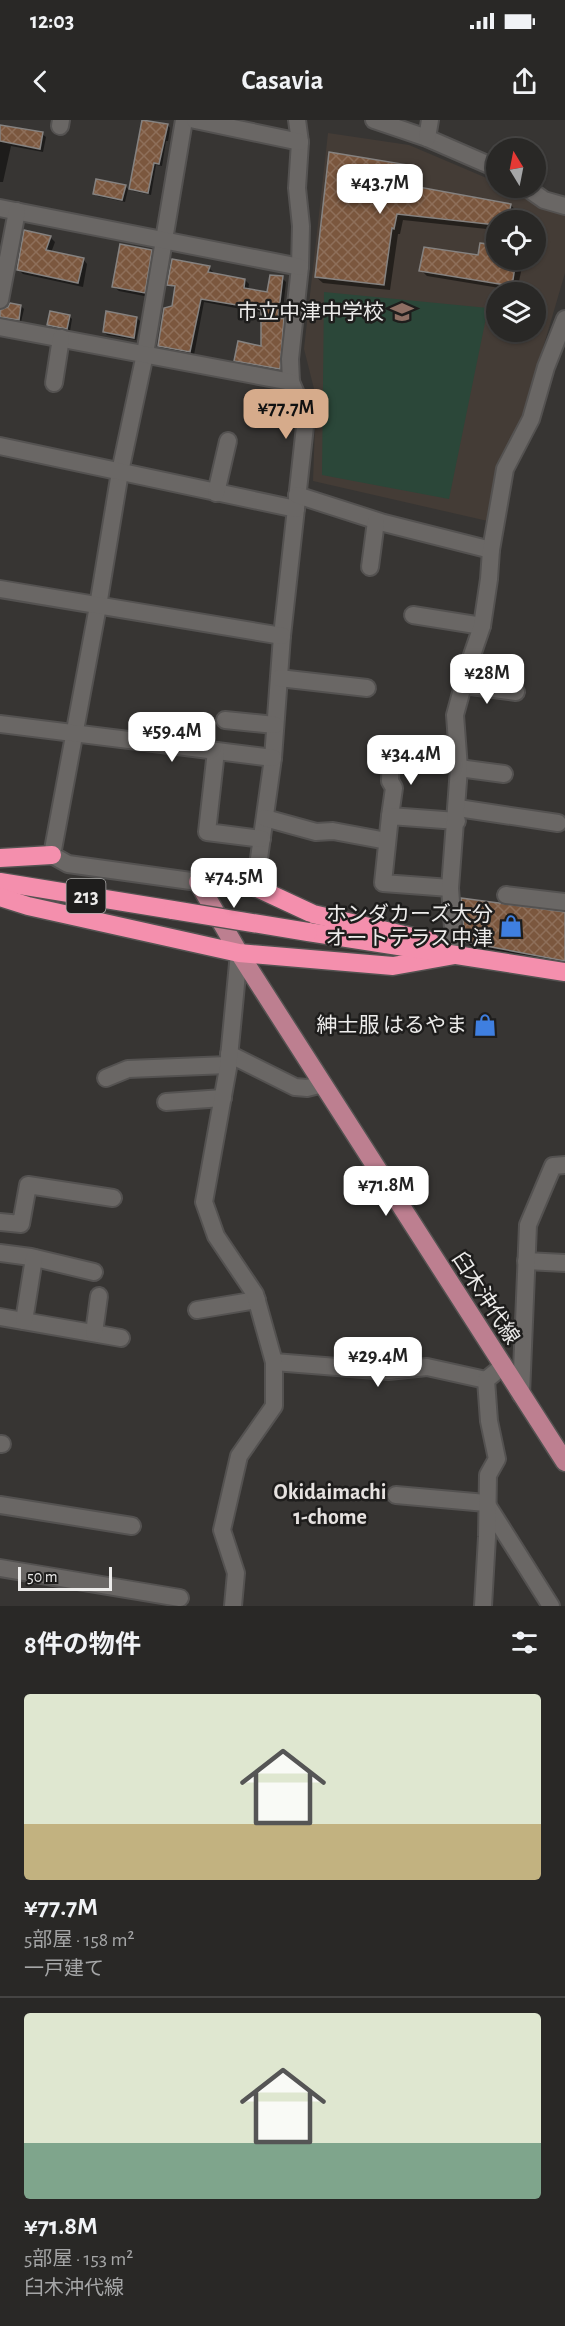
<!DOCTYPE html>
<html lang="ja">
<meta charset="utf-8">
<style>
:root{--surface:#292826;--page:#353432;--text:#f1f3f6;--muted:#a5a6a7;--line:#454443;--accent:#d6ab8b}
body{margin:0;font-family:"Alegreya Sans","Noto Sans JP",sans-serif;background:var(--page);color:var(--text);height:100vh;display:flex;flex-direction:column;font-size:22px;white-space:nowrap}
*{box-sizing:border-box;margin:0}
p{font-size:20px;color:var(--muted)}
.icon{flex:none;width:33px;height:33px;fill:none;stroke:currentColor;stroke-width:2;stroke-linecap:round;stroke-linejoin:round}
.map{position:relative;height:1486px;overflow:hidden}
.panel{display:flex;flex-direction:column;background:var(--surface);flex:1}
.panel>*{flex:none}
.needle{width:39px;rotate:350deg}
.tools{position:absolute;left:486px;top:18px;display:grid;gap:12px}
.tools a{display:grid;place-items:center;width:60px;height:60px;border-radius:50%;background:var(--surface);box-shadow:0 2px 4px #0004,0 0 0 2px var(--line);font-size:30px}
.scale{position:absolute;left:18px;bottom:15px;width:94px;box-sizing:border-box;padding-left:6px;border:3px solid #ecebea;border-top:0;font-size:16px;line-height:21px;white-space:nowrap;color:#ecebea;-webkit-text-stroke:4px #1e1d1c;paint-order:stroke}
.price{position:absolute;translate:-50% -51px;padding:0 14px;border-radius:12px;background:#fff;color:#222;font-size:20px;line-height:39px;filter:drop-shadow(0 2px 3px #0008)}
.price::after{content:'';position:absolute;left:50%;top:36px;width:18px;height:14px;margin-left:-9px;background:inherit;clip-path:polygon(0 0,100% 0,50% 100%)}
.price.selected{background:var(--accent);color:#111}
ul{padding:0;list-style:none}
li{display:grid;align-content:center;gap:12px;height:318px;padding:0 24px}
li+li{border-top:2px solid var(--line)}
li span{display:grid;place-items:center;height:186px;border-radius:6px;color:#555}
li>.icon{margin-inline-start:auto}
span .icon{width:108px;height:108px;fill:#fffc;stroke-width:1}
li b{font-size:26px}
h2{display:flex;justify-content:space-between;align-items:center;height:72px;padding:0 24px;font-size:26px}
.status{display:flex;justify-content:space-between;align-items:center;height:42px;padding:0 30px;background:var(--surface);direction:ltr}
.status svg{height:16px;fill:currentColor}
header{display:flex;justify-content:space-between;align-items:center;height:78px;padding:0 24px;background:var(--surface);font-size:27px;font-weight:700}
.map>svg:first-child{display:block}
.built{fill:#443c36;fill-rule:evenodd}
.green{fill:#2b4739}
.shadow{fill:#0007}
.building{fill:url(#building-cross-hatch);stroke:#858280;stroke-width:1.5}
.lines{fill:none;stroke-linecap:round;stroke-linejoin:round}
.minor-casing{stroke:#545251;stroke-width:20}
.major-casing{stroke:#545251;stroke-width:21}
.highway-casing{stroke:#545251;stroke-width:21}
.minor{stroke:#6a6765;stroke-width:16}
.major{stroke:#bd7f90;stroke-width:18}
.highway{stroke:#f48fad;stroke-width:18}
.highway-bridge-casing{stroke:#545251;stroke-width:21;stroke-linecap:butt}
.highway-bridge{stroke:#f48fad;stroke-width:18}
.labels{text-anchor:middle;stroke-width:5;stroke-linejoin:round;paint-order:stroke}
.shield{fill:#1e1d1c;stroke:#aeadac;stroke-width:1.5}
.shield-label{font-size:20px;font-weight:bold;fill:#ecebea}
.poi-label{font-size:21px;fill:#ecebea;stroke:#1e1d1c;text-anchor:end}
.street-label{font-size:21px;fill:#ecebea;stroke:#1e1d1c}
.neighbourhood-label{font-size:22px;font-weight:bold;fill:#e6e2e0;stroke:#1e1d1c}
</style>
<div class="status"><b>12:03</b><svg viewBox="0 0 49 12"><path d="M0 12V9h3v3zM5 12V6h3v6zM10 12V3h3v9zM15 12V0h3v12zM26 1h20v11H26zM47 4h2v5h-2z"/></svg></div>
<header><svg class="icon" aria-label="back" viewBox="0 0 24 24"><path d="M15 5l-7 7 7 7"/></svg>Casavia<svg class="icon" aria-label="share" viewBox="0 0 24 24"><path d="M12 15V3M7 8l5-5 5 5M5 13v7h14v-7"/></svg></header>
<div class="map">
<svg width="565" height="1486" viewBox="0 0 565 1486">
<defs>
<pattern id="building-cross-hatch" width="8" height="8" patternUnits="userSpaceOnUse" patternTransform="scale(1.5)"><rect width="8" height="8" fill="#7b573e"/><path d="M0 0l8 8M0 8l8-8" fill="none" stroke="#8e6f5a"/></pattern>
</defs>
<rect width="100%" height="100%" fill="#373533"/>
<path class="built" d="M328 13 409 25 496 62V68H509L565 91V153L492 402 313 361 316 277 304 229ZM496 100H536V140H496ZM496 172H536V212H496Z"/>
<path class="green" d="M324 172 488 188 449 379 322 355Z"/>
<g class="shadow">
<path d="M0 5 3 7 42 14 46 17 43 32 11 26 3 62H0Z"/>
<path d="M168 5 170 8 168 21H166L162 46 156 45 151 75 133 71 130 68Z"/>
<path d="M407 47 413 53 409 67 511 85 517 92 515 100H496V110L403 100 400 114H398L390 170 323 163 316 157Z"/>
<path d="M125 66 128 69 125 82 97 76 94 73Z"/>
<path d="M50 117 55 122 51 133 83 139 87 144 83 167 23 154 18 149Z"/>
<path d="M481 125 496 127V140L515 141 522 147 517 171 427 156 421 150 479 137Z"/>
<path d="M151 131 156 136 149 177 119 171 114 167Z"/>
<path d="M209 148 213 152 212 155 245 160 249 164 248 170 269 174 282 158 286 162 282 199 287 203 283 252 240 244 236 240 262 228 263 193 204 182 194 235 164 230 160 226 173 187 176 169 169 164Z"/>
<path d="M21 186 24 189 21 202 0 198V192Z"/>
<path d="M70 197 72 199 70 211 52 208 49 205Z"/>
<path d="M137 198 140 201 136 220 107 215 104 212Z"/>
<path d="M565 794V845L472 828 466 821Z"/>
</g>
<g class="building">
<path d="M142 0 168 4 159 44 154 43 148 73 129 69Z"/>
<path d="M0 5 43 12 40 29 0 21Z"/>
<path d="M329 32 408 45 402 64 511 84 508 100H496V105L397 94 394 109 392 108 384 165 315 157Z"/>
<path d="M96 59 126 65 122 80 93 74Z"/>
<path d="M24 110 51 116 46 130 84 138 78 163 17 150Z"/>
<path d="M480 123 496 125V140H516L512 166 419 151 424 127 478 135Z"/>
<path d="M120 124 152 130 145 173 112 167Z"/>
<path d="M172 139 210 146 208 152 245 159 244 168 267 172 270 155 283 156 278 198H284L280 249 234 241 238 221 261 226V190L255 188 201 179 190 232 158 226 164 188 172 186 175 166 167 165Z"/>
<path d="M10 183 21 185 19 200 0 197V190L8 187Z"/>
<path d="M50 191 70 195 67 209 47 205Z"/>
<path d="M106 191 137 197 134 218 103 212Z"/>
<path d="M461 778 565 792V841L465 822Z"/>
</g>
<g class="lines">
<g class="minor-casing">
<g id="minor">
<path d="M184 0 145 234 120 352 98 486 52 735 68 744 198 762 255 767 273 638 282 516 305 306 300 283 291 262 290 239 300 147 301 106 297 68 300 22 297 0"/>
<path d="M195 0 300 22"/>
<path d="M374 0 427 18 496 48"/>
<path d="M60 6 61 0"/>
<path d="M427 18 430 0"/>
<path d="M527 68 544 80 565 86"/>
<path d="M0 88 300 147"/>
<path d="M0 180 17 91"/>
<path d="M0 207 291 262"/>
<path d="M54 263 61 218"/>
<path d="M0 326 296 389"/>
<path d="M216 373 228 321"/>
<path d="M297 375 384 403 491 430"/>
<path d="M370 447 376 401"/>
<path d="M0 469 282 516"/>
<path d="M413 495 482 506"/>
<path d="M279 558 367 568"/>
<path d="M463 565 516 572"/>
<path d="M225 600 275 605"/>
<path d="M0 604 273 638"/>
<path d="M216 631 207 712 262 719"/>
<path d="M459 648 504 654"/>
<path d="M458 688 558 703"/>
<path d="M390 696 394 668 390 661 391 634"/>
<path d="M265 698 316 712 333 711 387 721"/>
<path d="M450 768 383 763 390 696 457 701"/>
<path d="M506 775 565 782"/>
<path d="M455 835 450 768 459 648 455 595 468 547 482 506 489 459 491 430 505 349 531 299 546 247 565 199"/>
<path d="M229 934 295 967 307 968 323 964"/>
<path d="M106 958 128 949 228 945"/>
<path d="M166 982 223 978"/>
<path d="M0 1102 21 1104 28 1065 113 1078"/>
<path d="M0 1133 31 1137 94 1152"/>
<path d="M526 1141 565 1143"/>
<path d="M197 1190 257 1180"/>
<path d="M0 1197 121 1218"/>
<path d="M24 1201 34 1138"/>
<path d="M94 1213 99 1176"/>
<path d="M274 1242 388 1251 427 1247 486 1260"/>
<path d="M521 1275 528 1105 553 1046 565 1045"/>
<path d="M0 1324H2"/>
<path d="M396 1375 486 1383 551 1486"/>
<path d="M0 1385 132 1406"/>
<path d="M0 1448 180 1478"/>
<path d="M233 1486 236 1453 222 1410 239 1336 274 1286V1242L255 1174 216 1116 204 1082 228 948 239 833"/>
<path d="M483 1486 487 1417 488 1355 497 1339 489 1301 486 1260 503 1246"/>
</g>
</g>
<g class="major-casing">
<path id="major" d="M198 762 239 833 565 1342"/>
</g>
<g class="highway-casing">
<g id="highway">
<path d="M0 738 52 735"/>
<path d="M0 762 173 790"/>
<path d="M255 767 313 794 430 821"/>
<path d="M0 777 28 786 239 833 393 846 455 835"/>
<path d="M308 812 565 852"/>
</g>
</g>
<use href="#minor" class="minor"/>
<use href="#major" class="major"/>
<use href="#highway" class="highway"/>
<g class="highway-bridge-casing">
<path id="highway-bridge" d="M173 790 308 812"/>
</g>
<use href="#highway-bridge" class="highway-bridge"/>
</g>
<defs>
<g id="school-bare" transform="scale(1.8)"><path d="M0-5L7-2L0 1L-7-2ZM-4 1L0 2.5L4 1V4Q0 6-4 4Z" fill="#8d6e63" stroke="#1e1d1c" stroke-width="2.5" paint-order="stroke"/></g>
<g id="shop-bare" transform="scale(1.8)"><path d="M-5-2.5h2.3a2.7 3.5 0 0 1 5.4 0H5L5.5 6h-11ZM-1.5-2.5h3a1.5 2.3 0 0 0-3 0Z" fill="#3f7fe0" stroke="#1e1d1c" stroke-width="2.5" paint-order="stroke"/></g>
</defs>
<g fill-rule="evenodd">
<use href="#school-bare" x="402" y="192"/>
<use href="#shop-bare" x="511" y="806"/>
<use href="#shop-bare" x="485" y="905"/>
</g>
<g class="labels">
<rect class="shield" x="66.5" y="759" width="39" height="34" rx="4.5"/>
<g class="shield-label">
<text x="86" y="783">213</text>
</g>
<g class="poi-label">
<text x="384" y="199">市立中津中学校</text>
<text x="493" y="801">ホンダカーズ大分<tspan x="493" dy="24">オートテラス中津</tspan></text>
<text x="467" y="912">紳士服 はるやま</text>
</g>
<g class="street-label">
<text transform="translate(486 1178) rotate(57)" y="7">臼木沖代線</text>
</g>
<g class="neighbourhood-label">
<text x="330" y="1379">Okidaimachi<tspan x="330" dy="25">1-chome</tspan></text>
</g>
</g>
</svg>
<div class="tools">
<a><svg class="needle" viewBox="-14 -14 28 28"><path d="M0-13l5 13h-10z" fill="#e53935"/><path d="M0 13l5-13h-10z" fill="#a5a6a7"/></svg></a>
<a><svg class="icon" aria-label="locate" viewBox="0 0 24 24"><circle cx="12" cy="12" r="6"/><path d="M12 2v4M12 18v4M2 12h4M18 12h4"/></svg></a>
<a><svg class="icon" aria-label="layers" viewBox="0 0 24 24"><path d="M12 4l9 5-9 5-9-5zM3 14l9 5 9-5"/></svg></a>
</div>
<div class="scale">50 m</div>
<b class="price" style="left:380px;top:95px">¥43.7M</b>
<b class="price selected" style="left:286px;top:320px">¥77.7M</b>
<b class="price" style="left:487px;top:585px">¥28M</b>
<b class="price" style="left:172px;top:643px">¥59.4M</b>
<b class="price" style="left:411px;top:666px">¥34.4M</b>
<b class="price" style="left:234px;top:789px">¥74.5M</b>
<b class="price" style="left:386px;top:1097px">¥71.8M</b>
<b class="price" style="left:378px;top:1268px">¥29.4M</b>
</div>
<section class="panel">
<h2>8件の物件<svg class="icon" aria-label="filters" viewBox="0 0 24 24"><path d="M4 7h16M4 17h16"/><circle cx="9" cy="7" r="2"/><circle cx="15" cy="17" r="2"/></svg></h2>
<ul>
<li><span style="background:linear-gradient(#dfe7d0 70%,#c2b280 0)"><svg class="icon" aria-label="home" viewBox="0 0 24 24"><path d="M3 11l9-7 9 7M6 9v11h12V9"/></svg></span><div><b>¥77.7M</b><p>5部屋 · 158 m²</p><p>一戸建て</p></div></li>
<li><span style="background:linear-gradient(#dfe7d0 70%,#7fa58c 0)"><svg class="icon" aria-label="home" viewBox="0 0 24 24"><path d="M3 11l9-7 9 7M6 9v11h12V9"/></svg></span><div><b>¥71.8M</b><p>5部屋 · 153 m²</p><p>臼木沖代線</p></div></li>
</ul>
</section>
